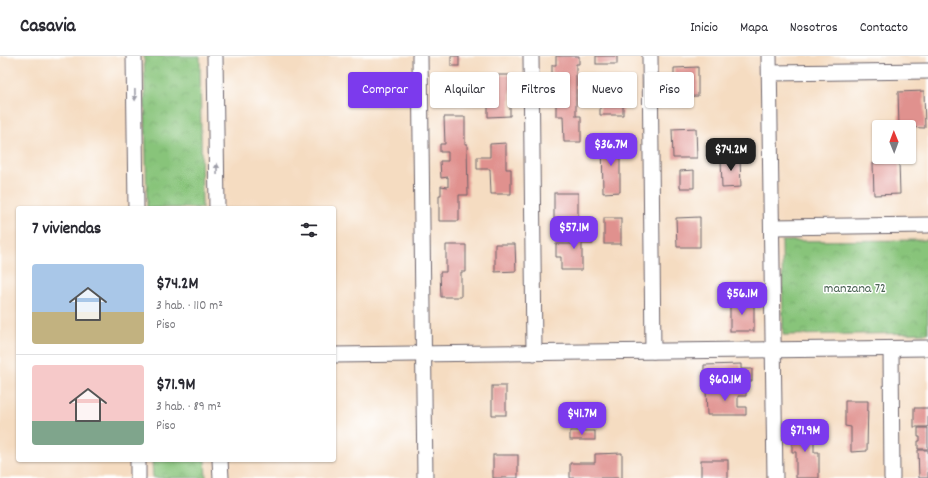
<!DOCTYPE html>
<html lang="es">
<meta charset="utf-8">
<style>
:root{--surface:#fff;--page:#f2f2f3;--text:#2b2b33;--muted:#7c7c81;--line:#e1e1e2;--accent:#7c3aed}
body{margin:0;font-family:Dekko,sans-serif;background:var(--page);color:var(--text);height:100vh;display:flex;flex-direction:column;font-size:15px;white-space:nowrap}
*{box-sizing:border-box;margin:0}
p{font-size:13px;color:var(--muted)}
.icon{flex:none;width:22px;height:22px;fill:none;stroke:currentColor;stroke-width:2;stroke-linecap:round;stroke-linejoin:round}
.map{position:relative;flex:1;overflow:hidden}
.panel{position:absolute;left:16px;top:150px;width:320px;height:256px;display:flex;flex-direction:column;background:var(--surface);border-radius:4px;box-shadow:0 1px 3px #0004}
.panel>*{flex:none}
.banner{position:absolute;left:348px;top:16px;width:380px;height:36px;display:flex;gap:8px}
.needle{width:26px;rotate:359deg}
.tools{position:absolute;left:872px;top:64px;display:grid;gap:8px}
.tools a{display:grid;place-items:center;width:44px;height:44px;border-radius:4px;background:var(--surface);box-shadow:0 1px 3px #0004;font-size:20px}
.price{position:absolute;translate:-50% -34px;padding:0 9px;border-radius:8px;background:var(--accent);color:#fff;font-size:13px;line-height:26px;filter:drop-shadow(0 1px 2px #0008)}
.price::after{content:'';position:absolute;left:50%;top:24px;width:12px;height:9px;margin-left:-6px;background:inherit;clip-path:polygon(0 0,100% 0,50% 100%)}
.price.selected{background:#222;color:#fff}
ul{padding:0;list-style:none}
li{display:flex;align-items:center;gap:12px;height:100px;padding:0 16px}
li+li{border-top:1px solid var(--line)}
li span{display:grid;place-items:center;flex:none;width:112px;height:80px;border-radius:4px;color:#555}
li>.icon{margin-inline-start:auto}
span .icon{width:48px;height:48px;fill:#fffc;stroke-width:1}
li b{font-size:17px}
h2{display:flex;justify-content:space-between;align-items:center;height:48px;padding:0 16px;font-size:17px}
.pill{padding:0 14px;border-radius:4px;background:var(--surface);box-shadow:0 1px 3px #0004;font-size:14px;line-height:36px}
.pill.selected{background:var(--accent);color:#fff}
header{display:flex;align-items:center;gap:24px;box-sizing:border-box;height:56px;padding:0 20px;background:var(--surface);border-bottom:1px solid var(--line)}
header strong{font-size:19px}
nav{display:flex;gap:22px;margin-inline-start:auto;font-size:14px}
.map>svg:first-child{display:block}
.park{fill:url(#park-crowns);stroke:#55735a}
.building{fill:#e0918e}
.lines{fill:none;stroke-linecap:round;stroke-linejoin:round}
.minor-casing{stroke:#6c636a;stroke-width:17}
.minor{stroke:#fff;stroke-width:15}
.oneway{fill:#9c9ca7}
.labels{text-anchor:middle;stroke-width:3;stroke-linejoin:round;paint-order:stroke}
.park-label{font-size:14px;fill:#4b6354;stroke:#fff}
</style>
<header>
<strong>Casavia</strong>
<nav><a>Inicio</a><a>Mapa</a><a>Nosotros</a><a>Contacto</a></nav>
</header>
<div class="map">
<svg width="928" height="422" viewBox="0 0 928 422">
<defs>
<pattern id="park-crowns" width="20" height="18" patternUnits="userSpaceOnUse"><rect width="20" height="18" fill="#88c47a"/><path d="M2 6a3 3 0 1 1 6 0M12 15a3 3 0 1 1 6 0" fill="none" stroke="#75a86a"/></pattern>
</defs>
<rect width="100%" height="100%" fill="#fff"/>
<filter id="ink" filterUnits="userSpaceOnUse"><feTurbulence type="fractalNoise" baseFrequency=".025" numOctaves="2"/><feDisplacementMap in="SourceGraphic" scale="8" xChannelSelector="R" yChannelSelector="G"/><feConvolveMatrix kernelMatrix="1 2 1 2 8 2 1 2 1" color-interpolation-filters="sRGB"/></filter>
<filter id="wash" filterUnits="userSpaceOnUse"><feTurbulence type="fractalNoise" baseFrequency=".012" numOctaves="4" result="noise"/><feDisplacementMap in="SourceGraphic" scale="16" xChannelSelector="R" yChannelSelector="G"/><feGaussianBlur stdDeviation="0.9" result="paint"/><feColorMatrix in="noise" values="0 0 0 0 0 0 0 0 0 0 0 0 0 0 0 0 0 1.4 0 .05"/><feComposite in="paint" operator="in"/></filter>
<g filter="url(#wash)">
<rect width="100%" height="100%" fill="#f5dcc1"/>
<g class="park">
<path d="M144 0H200L202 152H147Z"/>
<path d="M928 184V277L783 279 782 185Z"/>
<path d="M152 404H205L206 422H153Z"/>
</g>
<g id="blocks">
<g class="building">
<rect x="451" y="0" width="8" height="10"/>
<path d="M556 0H579V8H576V60H581V86H564L563 60H556V34H552V9H556Z"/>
<rect x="596" y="0" width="21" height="8"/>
<path d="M698 11V40L674 41V12Z"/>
<path d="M483 19H513V34H510V60L488 61V35H483Z"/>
<path d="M623 33V59H600V34Z"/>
<path d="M924 35 925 72 899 71 898 36Z"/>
<path d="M444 61H465V88H467L468 139H459V165H439V139H441V130L448 131V121L441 122 440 105H448V96H440V88H445Z"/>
<path d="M696 72 697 102H673L672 73Z"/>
<path d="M602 85H620V136L603 137Z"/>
<path d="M506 87V113H511V138H491L490 113H477V101H490V88Z"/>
<path d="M740 101 741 131 722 132 721 102Z"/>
<path d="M899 106 900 138 874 139 873 107Z"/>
<path d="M694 114V132H680V115Z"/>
<rect x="554" y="137" width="24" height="26"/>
<path d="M700 161V191H677L676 162Z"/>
<rect x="604" y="162" width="17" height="26"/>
<path d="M593 173V188H582V214H561V201H556V188H575V174Z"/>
<path d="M495 188H515L516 215 495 216Z"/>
<path d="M446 189H466V216H461V241H441L440 216H446Z"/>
<rect x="730" y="246" width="24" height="29"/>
<path d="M741 308V313H752V325H743V328H733V322H704V309Z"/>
<rect x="492" y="330" width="14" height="29"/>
<path d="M706 333H746V340H738V351H746V359H707Z"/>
<path d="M845 345H868L867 395 851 396V371L845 370Z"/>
<rect x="914" y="352" width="14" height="19"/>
<path d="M792 371H814V396H819V422H796V396H792Z"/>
<path d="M918 372H928V393H918V385H920V381H918Z"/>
<rect x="570" y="375" width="25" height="9"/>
<path d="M918 394H928V422H919Z"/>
<path d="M622 397V422H570V407H595V398Z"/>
<rect x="493" y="399" width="25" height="23"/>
<rect x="701" y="404" width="27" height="18"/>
</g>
</g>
</g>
<g filter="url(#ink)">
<use href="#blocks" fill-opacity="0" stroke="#6c636a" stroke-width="1"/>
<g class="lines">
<g class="minor-casing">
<g id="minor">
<path d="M134 0 136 152"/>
<path d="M215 0 217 152"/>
<path d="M420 0 425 422"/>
<path d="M531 0 534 297"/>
<path d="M650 0 653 295"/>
<path d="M769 0 775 422"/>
<path d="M770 17 928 15"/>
<path d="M772 171 928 169"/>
<path d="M891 293 892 422"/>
<path d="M334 299 928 292"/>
<path d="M138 404V422"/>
<path d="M220 404 221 422"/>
</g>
</g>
<use href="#minor" class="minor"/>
</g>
<defs><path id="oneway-solid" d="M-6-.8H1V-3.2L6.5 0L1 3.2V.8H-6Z"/></defs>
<g class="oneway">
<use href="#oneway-solid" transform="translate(135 39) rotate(89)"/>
<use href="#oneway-solid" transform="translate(217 113) rotate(-91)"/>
</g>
</g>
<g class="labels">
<g class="park-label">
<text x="855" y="236">manzana 72</text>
</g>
</g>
</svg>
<div class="tools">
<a><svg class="needle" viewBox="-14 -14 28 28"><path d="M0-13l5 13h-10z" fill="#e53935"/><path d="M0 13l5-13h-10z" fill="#7c7c81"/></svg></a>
</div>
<b class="price" style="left:611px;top:111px">$36.7M</b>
<b class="price selected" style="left:731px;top:116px">$74.2M</b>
<b class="price" style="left:574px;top:194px">$57.1M</b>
<b class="price" style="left:742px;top:260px">$56.1M</b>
<b class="price" style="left:725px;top:346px">$60.1M</b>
<b class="price" style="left:582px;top:380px">$41.7M</b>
<b class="price" style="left:805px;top:397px">$71.9M</b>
<div class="banner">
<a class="pill selected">Comprar</a>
<a class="pill">Alquilar</a>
<a class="pill">Filtros</a>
<a class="pill">Nuevo</a>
<a class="pill">Piso</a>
</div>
<section class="panel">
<h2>7 viviendas<svg class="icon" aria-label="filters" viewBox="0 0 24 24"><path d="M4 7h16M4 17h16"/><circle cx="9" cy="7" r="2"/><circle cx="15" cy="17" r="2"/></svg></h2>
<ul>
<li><span style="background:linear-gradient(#a9c7e8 60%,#c2b280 0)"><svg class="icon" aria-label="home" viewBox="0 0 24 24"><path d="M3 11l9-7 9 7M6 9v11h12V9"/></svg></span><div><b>$74.2M</b><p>3 hab. · 110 m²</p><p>Piso</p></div></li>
<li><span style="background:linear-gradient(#f6c9c9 70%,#7fa58c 0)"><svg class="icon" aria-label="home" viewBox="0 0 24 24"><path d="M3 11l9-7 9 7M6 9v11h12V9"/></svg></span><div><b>$71.9M</b><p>3 hab. · 89 m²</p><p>Piso</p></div></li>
</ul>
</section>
</div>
